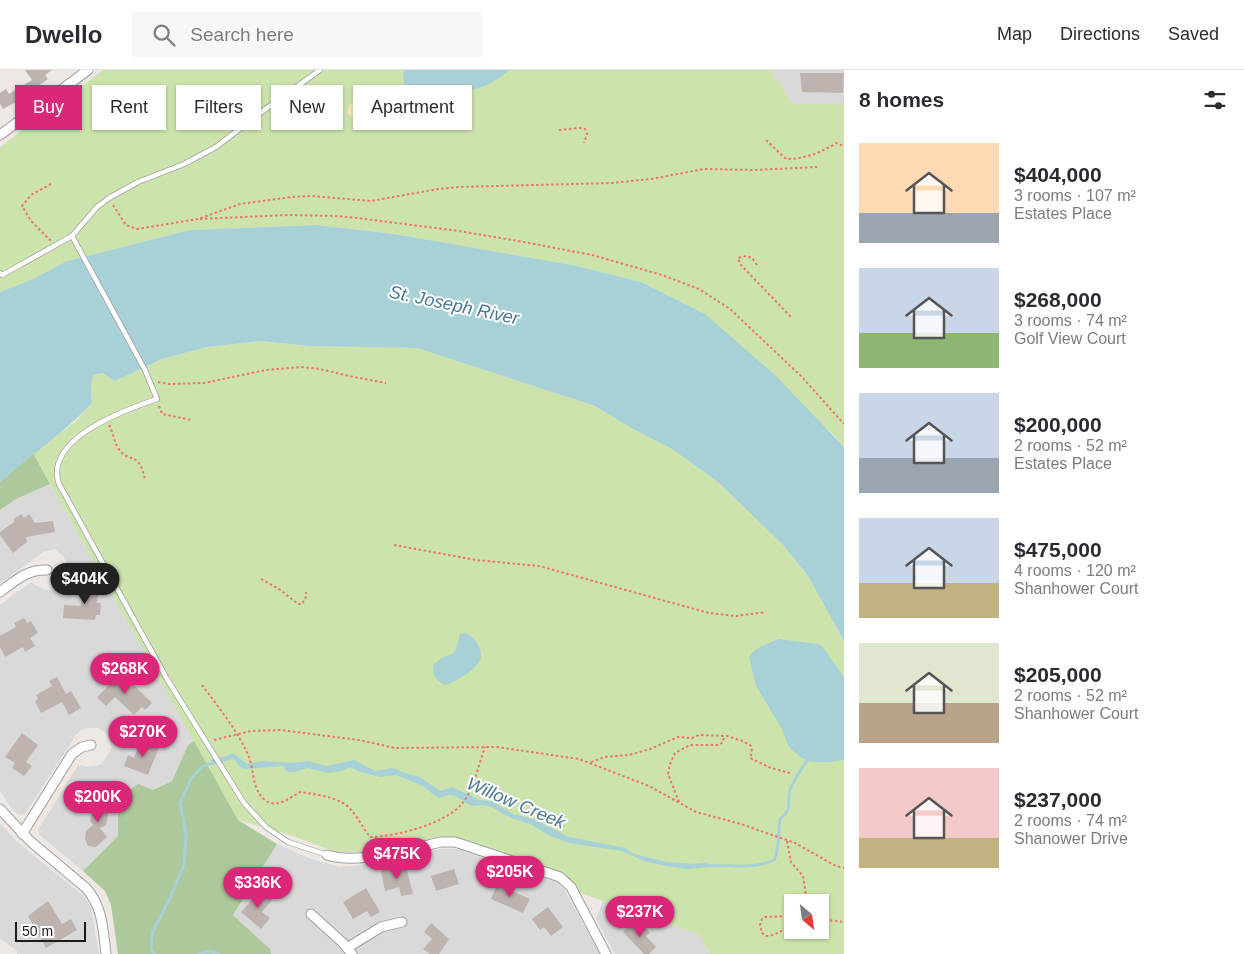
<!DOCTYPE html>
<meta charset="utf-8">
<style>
:root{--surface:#fff;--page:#f7f7f7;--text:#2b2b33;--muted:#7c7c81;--line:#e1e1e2;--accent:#db2777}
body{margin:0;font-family:Arial,sans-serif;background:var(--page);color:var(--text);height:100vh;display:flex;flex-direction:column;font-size:19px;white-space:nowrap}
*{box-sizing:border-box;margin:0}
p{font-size:16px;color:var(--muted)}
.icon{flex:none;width:28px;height:28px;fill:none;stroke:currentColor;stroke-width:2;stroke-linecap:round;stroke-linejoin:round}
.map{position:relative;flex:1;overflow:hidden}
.sheet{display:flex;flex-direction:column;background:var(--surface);width:400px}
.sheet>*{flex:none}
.hud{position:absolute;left:15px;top:15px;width:475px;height:45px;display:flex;gap:10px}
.needle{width:32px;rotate:151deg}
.fabs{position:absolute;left:784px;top:824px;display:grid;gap:10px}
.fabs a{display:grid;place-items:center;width:45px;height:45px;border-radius:0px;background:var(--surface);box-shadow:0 1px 4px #0004;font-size:25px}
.scale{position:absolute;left:15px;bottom:12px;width:71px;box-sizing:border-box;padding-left:5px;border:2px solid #1c1c1c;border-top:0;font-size:14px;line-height:18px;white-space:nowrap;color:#1c1c1c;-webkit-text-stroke:4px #fff;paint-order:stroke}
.price{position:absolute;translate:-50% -42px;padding:0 11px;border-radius:18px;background:var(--accent);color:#fff;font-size:16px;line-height:32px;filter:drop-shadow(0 1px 2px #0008)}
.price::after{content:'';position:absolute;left:50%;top:30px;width:15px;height:11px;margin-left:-8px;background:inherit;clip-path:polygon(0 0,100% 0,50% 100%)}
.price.on{background:#222;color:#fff}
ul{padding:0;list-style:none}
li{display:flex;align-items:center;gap:15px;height:125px;padding:0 15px}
li span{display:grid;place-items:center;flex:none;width:140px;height:100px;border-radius:0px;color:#555}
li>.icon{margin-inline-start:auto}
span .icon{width:60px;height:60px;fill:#fffc;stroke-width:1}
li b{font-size:21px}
h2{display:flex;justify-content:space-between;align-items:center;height:60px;padding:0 15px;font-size:21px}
.tag{padding:0 18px;border-radius:0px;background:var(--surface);box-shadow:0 1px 4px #0004;font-size:18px;line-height:45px}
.tag.on{background:var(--accent);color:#fff}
header{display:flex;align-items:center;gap:30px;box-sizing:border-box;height:70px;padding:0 25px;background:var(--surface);border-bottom:1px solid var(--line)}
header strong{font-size:24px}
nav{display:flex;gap:28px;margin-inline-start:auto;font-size:18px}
.search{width:350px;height:45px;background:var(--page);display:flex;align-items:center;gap:12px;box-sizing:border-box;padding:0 18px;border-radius:0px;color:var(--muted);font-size:19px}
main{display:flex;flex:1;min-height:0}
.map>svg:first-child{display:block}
.residential{fill:#dad9d9}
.grass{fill:#cde3ac;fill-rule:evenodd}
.forest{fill:#adc99b}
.sand{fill:#f8e4b5}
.water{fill:#a7d1d7}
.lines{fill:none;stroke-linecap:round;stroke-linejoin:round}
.stream{stroke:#a7d1d7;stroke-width:3}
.building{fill:#bdb4b0}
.lane-casing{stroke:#a0a0a0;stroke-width:6}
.street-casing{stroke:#a0a0a0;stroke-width:11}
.path{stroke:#ed7373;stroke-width:2;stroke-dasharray:2.5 2.5;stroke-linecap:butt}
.lane{stroke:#fff;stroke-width:4.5}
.street{stroke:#fff;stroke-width:9}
.labels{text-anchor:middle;stroke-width:4;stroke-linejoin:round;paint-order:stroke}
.water-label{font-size:18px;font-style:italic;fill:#4b7894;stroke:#fff}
</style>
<header>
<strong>Dwello</strong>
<div class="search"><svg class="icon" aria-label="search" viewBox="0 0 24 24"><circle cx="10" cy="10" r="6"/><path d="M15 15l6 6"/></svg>Search here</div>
<nav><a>Map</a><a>Directions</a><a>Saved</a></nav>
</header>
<main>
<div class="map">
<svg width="844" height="884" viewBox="0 0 844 884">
<rect width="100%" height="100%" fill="#ede8e3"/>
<g class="residential">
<path d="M770 0H844V34H793Z"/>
<path d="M50 414 194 671 188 675 172 711 152 720 118 729V766L83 801 39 764 38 760 77 697 82 695 88 697 100 695 106 688 112 677 107 664 99 658H87L81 660 76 665 25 744 19 745 12 739 0 721V535L27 515 31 513 46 520H56L67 509 69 496 63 486 55 479 43 482 0 514V440L16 429Z"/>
<path d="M0 753 18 773 85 827 91 838 99 884H17V881L0 868Z"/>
<path d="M277 774 311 789 340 797 362 795 441 779H457L556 812 564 819 600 884H271L270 879 233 845Z"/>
<path d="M603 831 699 864 710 884H615L596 849Z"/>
</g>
<g class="grass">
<path d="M103 0H770L793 34H844V377L834 365 641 212 577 196 460 176 394 164 317 155 190 160 67 191 33 209 0 222V77Z"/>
<path d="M261 271 309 276 417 278 595 336 633 359 672 379 718 412 783 475 808 506 844 571V884H710L699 864 583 824 559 807 461 773 400 781 336 782 290 765 238 750 33 383 75 352 92 333 91 319 93 305 102 303 115 311 162 289 207 277ZM792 832H820V860H792Z"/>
</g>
<g class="forest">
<path d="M33 383 50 414 16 429 0 440V412Z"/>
<path d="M194 671 238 750 277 774 233 845 270 879 271 884H118L111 835 105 821 83 801 118 766V729L138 714 153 720 172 711 188 675Z"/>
</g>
<path class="sand" d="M363 25 368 30 358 46 352 47 348 44C346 36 355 28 363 25Z"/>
<g class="water">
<path d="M404 0H510C503 5 495 11 487 15 468 23 396 41 404 0Z"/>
<path d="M317 155 394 164 577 196 641 212 705 244 775 305 844 377V571L808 506 783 475 718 412 672 379 633 359 595 336 417 278 309 276 261 271 207 277 162 289 115 311 102 303 93 305 91 319 92 333C65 362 31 385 0 412V222L33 209 67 191 190 160Z"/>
<path d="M466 563C472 566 476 570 479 577 480 580 481 582 481 585 482 597 455 612 446 615 434 611 427 597 440 589 444 586 451 586 454 582 458 578 458 569 460 564Z"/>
<path d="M779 569 817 574 822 576 844 607V690L831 692H811L800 687 789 677 782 659 756 616 749 587C755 577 769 573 779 569Z"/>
<path d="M233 683 247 694 262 691 293 693 309 691 326 696 354 690 375 701 393 698 405 703 420 707 440 721 452 717 480 730 492 731 513 744 533 749 569 767 625 778 634 784 667 792 695 794 707 792 708 797 688 799 666 796 644 791 622 781 569 773 550 766 532 755 511 748 493 738 484 735 472 736 455 726 448 725 440 728 435 726 423 716 396 705 380 707 358 701 350 697 342 701 328 703 307 698 295 702H287L283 696 245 699 240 697 235 690 231 689 213 695 210 689 223 687Z"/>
</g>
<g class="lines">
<g class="stream">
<path d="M705 796C729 794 752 800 774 790 780 780 778 762 780 749 794 738 786 733 790 720 794 709 801 700 807 690"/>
<path d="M154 884 151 879 152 863 169 830 184 795 186 763 180 733 191 709 203 696 216 692"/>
<path d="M199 884 210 881 218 884"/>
</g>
</g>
<g class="building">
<path d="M25 0H52L45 5 48 9 29 22 31 24 3 39 0 34V23L6 19 9 24 32 10Z"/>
<path d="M800 3H844L843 23 802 22Z"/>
<path d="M21 444 24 448 29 444 35 453 53 451 55 462 26 467 27 472 13 483 0 465V462L14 452V449Z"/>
<path d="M83 514 99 515 97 533H101L100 545H96L95 550 63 548 64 535 81 536Z"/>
<path d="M24 548 27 553 31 551 38 563 30 568 35 576 25 582 23 577 5 587 0 577V566L16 557 14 553Z"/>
<path d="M122 603 152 633 145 640 142 637 134 645 115 627 106 636 97 627Z"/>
<path d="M57 607 66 624 71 621 81 638 69 645 62 632 41 643 35 631 38 629 36 625 52 616 49 611Z"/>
<path d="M22 663 38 675 26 692 32 696 24 706 12 698 15 693 5 687Z"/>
<path d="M140 671 159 677 148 705 124 696 128 685 134 688Z"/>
<path d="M96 728 107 730 106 734 110 735 106 755 100 758 107 767 96 777 88 776 85 769 86 761 93 755 90 751Z"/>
<path d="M406 796 413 824 401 826 399 817 385 821 381 801Z"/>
<path d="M454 799 459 814 436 821 431 806Z"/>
<path d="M498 812 511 818 510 820 530 829 523 843 491 829Z"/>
<path d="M366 818 380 842 371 847 367 841 353 849 343 832Z"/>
<path d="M260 820 272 830 262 842 270 848 261 859 241 842Z"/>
<path d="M48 831 62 854 71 849 77 860 46 878 28 846Z"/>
<path d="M548 837 563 857 551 866 544 857 540 860 532 849Z"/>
<path d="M634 852 637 856 641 853 650 863 646 866 656 877 649 884H644L623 862Z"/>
<path d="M431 853 449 869 439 884H430L423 879 432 869 424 862Z"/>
</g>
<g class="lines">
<g class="lane-casing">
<g id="lane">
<path d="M72 166 145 300 157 329C127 339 57 364 57 403 57 407 58 411 59 414L167 609 244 733 266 757 288 772 327 785"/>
<path d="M0 203 2 205 72 166 97 137 109 128 138 112 184 94 216 77 267 38 320 0"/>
</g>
</g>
<g class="street-casing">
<g id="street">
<path d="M0 65 88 0"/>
<path d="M0 522C15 511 27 499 47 500"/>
<path d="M0 739 30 771 86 818C103 837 103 860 106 884"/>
<path d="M22 764 72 684 82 677 91 675"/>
<path d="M327 785C359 795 409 779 441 772H455L560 807 571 817 606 884"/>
<path d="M311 844 343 873 352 884"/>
<path d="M347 878 381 857 402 852"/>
</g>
</g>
<g class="path">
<path d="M559 60 580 58 585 59 587 64 584 73"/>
<path d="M766 70 786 89C804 89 821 83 836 73L844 76"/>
<path d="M51 114 31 125 22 136 31 151 51 171"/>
<path d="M113 135 126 155 137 159 198 149 240 134 292 127 311 126 371 131 438 119 458 117 612 113 651 109 704 99 754 100 817 97"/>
<path d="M200 149 288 145 336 146 357 148 459 161 524 172 592 185 662 205 699 219 730 239 801 306 844 354"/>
<path d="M757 195 752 188 746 186 738 188 740 194 791 247"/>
<path d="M158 312 169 314 204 313 266 300 301 297 320 299 349 306 386 313"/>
<path d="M159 336 162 344 191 350"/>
<path d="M109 355C113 362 114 371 118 378 129 395 139 379 145 410"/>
<path d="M394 475 476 490 539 496 709 543 736 546 766 542"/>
<path d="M261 509 279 519 298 534H302L306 527V522"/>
<path d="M202 615C219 638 238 661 249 687 254 700 252 720 265 730 276 739 290 728 300 722 314 724 330 726 343 733 354 739 362 757 370 767 397 766 442 755 461 735 474 720 478 696 485 677"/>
<path d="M214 670 251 661 280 660 359 670 395 678 497 677 579 689 649 716 696 742 741 754 795 773 836 796 844 798"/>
<path d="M591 692 605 687 629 685 650 679 678 667 692 668 699 665 727 666 743 671 751 676 752 682 750 688 771 698 790 703"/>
<path d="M679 732 668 704 670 694 675 683 690 675H719L723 672 724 666"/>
<path d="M787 771 791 792 803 806 807 832"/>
<path d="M792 846 765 847 762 849 760 855 762 863 766 866 773 865 792 856"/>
<path d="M820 849 844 852"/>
</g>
<use href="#lane" class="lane"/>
<use href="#street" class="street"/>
</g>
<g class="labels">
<g class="water-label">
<text transform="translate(454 235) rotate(12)" y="6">St. Joseph River</text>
<text transform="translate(516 733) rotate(23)" y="6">Willow Creek</text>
</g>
</g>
</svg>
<div class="fabs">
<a><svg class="needle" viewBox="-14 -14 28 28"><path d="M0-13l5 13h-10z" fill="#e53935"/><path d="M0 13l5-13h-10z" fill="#7c7c81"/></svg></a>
</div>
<div class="scale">50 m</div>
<b class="price on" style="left:85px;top:535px">$404K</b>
<b class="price" style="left:125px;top:625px">$268K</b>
<b class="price" style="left:143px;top:688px">$270K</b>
<b class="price" style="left:98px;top:753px">$200K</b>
<b class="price" style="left:397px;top:810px">$475K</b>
<b class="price" style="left:510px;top:828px">$205K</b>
<b class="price" style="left:258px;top:839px">$336K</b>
<b class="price" style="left:640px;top:868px">$237K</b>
<div class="hud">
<a class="tag on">Buy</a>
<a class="tag">Rent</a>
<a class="tag">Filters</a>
<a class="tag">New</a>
<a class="tag">Apartment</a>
</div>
</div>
<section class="sheet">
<h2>8 homes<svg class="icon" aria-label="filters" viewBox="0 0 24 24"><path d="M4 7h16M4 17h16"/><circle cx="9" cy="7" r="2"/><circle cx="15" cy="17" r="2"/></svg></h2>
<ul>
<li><span style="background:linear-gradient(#ffd9b3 70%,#9aa5b1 0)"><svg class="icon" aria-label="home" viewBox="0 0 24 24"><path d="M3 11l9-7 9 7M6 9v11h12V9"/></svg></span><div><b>$404,000</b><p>3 rooms · 107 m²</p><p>Estates Place</p></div></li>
<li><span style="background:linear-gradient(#c9d6e8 65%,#8fb573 0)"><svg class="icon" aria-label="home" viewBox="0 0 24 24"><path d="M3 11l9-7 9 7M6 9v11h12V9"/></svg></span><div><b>$268,000</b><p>3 rooms · 74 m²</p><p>Golf View Court</p></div></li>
<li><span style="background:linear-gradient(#c9d6e8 65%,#9aa5b1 0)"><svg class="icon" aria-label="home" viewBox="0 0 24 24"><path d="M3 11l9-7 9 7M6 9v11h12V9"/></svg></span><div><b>$200,000</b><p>2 rooms · 52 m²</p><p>Estates Place</p></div></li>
<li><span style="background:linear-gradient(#c9d6e8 65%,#c2b280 0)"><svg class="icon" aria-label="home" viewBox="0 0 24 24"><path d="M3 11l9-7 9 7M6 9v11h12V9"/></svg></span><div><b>$475,000</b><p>4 rooms · 120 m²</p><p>Shanhower Court</p></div></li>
<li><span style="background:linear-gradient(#dfe7d0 60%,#b9a48a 0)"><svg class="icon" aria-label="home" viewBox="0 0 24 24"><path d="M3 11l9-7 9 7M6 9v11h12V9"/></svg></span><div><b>$205,000</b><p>2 rooms · 52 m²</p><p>Shanhower Court</p></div></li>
<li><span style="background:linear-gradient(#f6c9c9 70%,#c2b280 0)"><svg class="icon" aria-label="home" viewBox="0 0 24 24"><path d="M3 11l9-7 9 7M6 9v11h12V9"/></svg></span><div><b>$237,000</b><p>2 rooms · 74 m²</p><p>Shanower Drive</p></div></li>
</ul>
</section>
</main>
